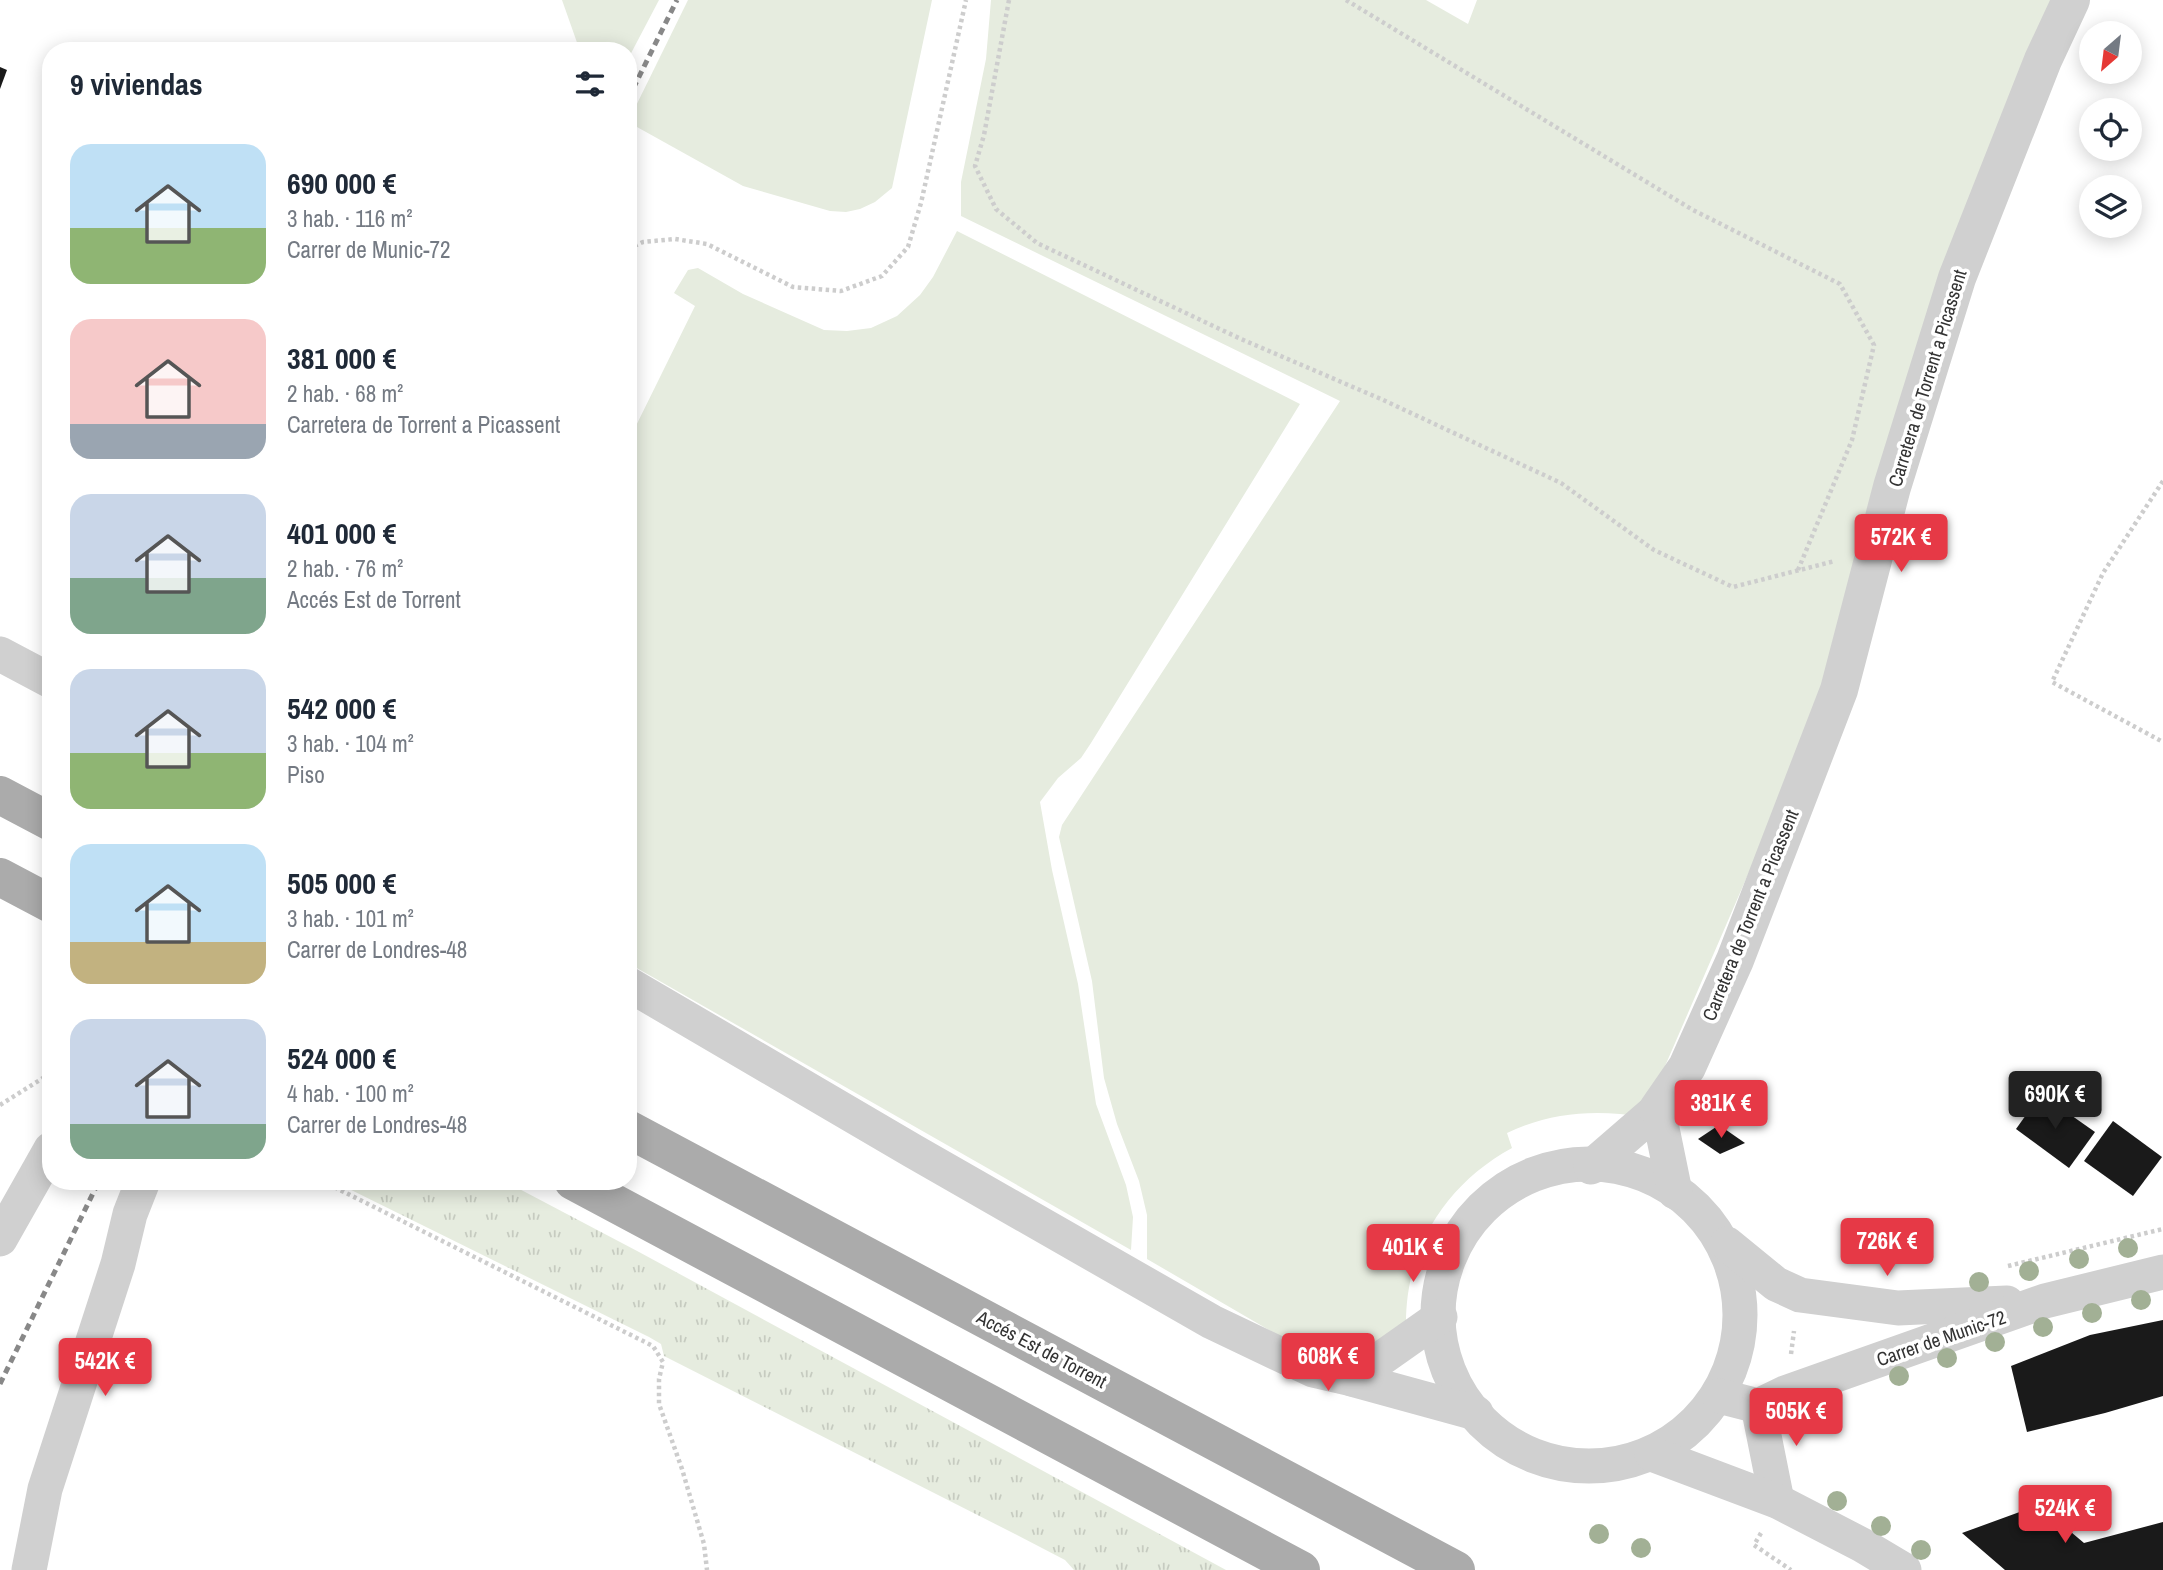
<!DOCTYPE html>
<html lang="es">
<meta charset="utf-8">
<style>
:root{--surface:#fff;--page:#f2f2f3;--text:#1f2937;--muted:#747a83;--accent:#e63946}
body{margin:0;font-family:"Archivo Narrow",sans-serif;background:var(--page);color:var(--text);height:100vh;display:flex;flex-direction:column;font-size:26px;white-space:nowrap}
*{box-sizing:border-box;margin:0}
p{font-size:23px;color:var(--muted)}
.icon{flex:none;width:38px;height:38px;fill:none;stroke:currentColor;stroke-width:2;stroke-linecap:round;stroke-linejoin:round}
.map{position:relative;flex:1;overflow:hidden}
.drawer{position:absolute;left:42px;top:42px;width:595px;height:1148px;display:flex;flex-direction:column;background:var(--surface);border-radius:28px;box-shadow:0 4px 18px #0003}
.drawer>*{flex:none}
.needle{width:46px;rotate:208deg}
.controls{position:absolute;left:2079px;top:21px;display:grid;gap:14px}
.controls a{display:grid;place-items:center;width:63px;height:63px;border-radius:50%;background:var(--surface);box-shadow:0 4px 18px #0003;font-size:35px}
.price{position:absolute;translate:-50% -60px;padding:0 16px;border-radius:7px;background:var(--accent);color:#fff;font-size:23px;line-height:46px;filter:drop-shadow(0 2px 4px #0008)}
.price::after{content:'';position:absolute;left:50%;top:42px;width:21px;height:16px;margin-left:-10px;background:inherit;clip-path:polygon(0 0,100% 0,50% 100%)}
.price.current{background:#222;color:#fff}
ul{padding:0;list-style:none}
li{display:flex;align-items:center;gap:21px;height:175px;padding:0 28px}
li span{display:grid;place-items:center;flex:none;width:196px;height:140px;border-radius:21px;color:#555}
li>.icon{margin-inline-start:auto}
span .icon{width:84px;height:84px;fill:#fffc;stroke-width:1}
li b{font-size:30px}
h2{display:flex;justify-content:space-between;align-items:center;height:84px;padding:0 28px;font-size:30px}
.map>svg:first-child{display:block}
.grass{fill:#e6ecdf}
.park{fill:url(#park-tufts)}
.building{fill:#1a1a1a}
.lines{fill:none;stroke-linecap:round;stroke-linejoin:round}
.path{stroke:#cdcdcd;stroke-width:4.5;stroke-dasharray:3.5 3.5;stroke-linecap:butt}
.minor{stroke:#d0d0d0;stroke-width:35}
.tertiary{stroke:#d0d0d0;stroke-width:38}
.primary{stroke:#ababab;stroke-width:38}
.rail{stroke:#888;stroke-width:5;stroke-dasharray:7 5;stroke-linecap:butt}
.tree{fill:#a2b095}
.labels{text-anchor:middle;stroke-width:7;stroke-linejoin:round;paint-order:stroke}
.street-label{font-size:19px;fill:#333;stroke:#fff}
</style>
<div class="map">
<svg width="2163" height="1570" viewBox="0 0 2163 1570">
<defs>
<pattern id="park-tufts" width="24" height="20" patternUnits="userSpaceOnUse" patternTransform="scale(1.75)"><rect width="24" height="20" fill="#e6ecdf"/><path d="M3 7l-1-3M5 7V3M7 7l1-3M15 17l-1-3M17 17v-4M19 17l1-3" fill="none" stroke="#c6cbc0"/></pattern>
</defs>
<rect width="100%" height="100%" fill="#fff"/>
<g class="grass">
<path d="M562 0H659L628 59V51H580Z"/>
<path d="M688 0H932L892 188 875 202 860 209 846 212 830 211 743 186 628 122Z"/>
<path d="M991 0H1426L1468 24 1477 0H2052L1863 570 1778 805 1643 1117C1596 1109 1551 1112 1507 1133L1512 1148C1446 1184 1406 1247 1406 1323L1359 1364 1307 1352 1147 1259V1215L1139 1181 1117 1124 1104 1078 1092 981 1059 837 1062 825 1340 401 961 216V182L986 59Z"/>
<path d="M957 231 1300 404 1091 743 1081 758 1058 778 1040 802 1052 870 1078 984 1096 1104 1126 1185 1133 1217 1131 1250 628 963V442L695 306 674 293 688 270 698 268 743 294 824 330 847 331 871 328 897 316 920 295 933 277Z"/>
</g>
<path class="park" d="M333 1181H504L639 1252 1226 1570H1074L1065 1560 1013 1533 664 1356 661 1344 649 1337Z"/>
<g class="building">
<path d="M0 67 7 70 0 89Z"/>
<path d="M2041 1094 2095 1132 2069 1168 2016 1129Z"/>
<path d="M2113 1121 2162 1157 2133 1196 2084 1161Z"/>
<path d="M1719 1125 1745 1143 1720 1154 1698 1139Z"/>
<path d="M2163 1320V1396L2105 1413 2027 1432 2011 1366 2090 1335Z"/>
<path d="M2039 1505 2084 1543 2163 1522V1570H2005L1962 1533Z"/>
</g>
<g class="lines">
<g class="path">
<path d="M1009 0 984 135 975 166 996 209 1037 243 1241 339 1381 399 1561 483 1654 550 1733 587 1835 561"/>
<path d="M1346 0 1693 210 1840 284 1874 345 1852 440 1798 570"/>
<path d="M628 249 643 242 675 239 707 244 793 287 841 291 882 276 908 247 921 203 966 0"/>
<path d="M2163 481 2103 573 2052 682 2163 742"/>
<path d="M0 1105 51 1073"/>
<path d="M322 1181 653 1346 663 1362 659 1379V1404L682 1469 704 1544 707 1570"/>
<path d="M2008 1266 2163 1229"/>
<path d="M1791 1354 1794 1331"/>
<path d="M1761 1533 1754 1545 1791 1570"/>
</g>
<g class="minor">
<path d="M0 654 51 681"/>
<path d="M628 984 913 1151 1212 1322 1313 1370 1352 1379"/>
<circle cx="1589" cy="1315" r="151"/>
<path d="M1591 1167 1658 1109 1675 1192"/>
<path d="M0 1239 51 1149"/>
<path d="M1727 1244 1776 1284 1800 1295 1898 1308 2007 1303"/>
<path d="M1440 1317 1352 1379 1476 1413"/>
<path d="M1719 1396 1758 1406 1785 1393 2045 1301 2163 1272"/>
<path d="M1758 1406 1777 1501"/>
<path d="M1652 1454 1777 1501 1862 1545 1904 1570"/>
<path d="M29 1570 45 1489 118 1264 130 1214 143 1181"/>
</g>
<path class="tertiary" d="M1658 1109 1687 1067 1735 960 1839 690 1892 487 1957 278 2043 60 2071 0"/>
<g class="primary">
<path d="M0 795 51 822"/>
<path d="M0 877 51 904"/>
<path d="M628 1129 1456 1570"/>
<path d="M573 1181 1301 1570"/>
</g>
<g class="rail">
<path d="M628 99 677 0"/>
<path d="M0 1384 99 1181"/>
</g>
</g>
<g class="tree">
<circle cx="2128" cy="1248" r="10"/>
<circle cx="2079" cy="1259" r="10"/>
<circle cx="2029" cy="1271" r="10"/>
<circle cx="1979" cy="1282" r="10"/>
<circle cx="2141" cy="1300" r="10"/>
<circle cx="2092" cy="1313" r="10"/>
<circle cx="2043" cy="1327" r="10"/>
<circle cx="1995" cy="1342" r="10"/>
<circle cx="1947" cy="1358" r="10"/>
<circle cx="1899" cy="1376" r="10"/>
<circle cx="1837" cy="1501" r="10"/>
<circle cx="1881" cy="1526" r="10"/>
<circle cx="1599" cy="1534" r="10"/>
<circle cx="1641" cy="1548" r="10"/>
<circle cx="1921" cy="1550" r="10"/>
</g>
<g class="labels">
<g class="street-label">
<text transform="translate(1927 378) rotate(-73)" y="7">Carretera de Torrent a Picassent</text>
<text transform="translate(1750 915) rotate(-68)" y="7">Carretera de Torrent a Picassent</text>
<text transform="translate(1941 1338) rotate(-19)" y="7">Carrer de Munic-72</text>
<text transform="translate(1042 1349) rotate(28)" y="7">Accés Est de Torrent</text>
</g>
</g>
</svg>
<div class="controls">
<a><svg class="needle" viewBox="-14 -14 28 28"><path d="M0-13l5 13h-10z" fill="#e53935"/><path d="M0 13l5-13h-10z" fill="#747a83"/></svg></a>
<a><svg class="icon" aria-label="locate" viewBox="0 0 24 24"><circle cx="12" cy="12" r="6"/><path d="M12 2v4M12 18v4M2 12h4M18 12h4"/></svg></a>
<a><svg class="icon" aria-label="layers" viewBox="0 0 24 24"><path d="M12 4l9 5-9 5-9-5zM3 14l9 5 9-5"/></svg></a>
</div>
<b class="price" style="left:1901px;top:574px">572K €</b>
<b class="price current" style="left:2055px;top:1131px">690K €</b>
<b class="price" style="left:1721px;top:1140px">381K €</b>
<b class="price" style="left:1887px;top:1278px">726K €</b>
<b class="price" style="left:1413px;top:1284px">401K €</b>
<b class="price" style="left:1328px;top:1393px">608K €</b>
<b class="price" style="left:105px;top:1398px">542K €</b>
<b class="price" style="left:1796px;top:1448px">505K €</b>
<b class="price" style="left:2065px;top:1545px">524K €</b>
<section class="drawer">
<h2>9 viviendas<svg class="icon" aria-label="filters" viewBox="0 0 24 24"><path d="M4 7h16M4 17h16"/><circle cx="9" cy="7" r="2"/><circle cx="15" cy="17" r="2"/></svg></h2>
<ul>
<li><span style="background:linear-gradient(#bfe0f5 60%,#8fb573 0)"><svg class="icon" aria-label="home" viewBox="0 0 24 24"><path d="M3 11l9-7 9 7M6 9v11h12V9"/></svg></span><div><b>690 000 €</b><p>3 hab. · 116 m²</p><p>Carrer de Munic-72</p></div></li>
<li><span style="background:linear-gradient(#f6c9c9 75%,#9aa5b1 0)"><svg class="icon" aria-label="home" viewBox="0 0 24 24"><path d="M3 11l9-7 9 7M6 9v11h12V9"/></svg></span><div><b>381 000 €</b><p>2 hab. · 68 m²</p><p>Carretera de Torrent a Picassent</p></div></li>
<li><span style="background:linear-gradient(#c9d6e8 60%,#7fa58c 0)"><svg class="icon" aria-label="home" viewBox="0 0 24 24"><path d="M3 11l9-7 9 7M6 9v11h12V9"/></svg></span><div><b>401 000 €</b><p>2 hab. · 76 m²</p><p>Accés Est de Torrent</p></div></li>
<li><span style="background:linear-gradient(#c9d6e8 60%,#8fb573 0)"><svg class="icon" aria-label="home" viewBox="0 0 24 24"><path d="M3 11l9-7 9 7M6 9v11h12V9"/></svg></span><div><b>542 000 €</b><p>3 hab. · 104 m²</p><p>Piso</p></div></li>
<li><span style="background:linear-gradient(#bfe0f5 70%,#c2b280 0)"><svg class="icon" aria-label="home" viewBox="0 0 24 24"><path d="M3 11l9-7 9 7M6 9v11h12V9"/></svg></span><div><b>505 000 €</b><p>3 hab. · 101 m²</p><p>Carrer de Londres-48</p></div></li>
<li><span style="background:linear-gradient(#c9d6e8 75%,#7fa58c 0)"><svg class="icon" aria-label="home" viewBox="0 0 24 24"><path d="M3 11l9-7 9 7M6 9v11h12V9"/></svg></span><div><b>524 000 €</b><p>4 hab. · 100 m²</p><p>Carrer de Londres-48</p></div></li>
</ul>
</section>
</div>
